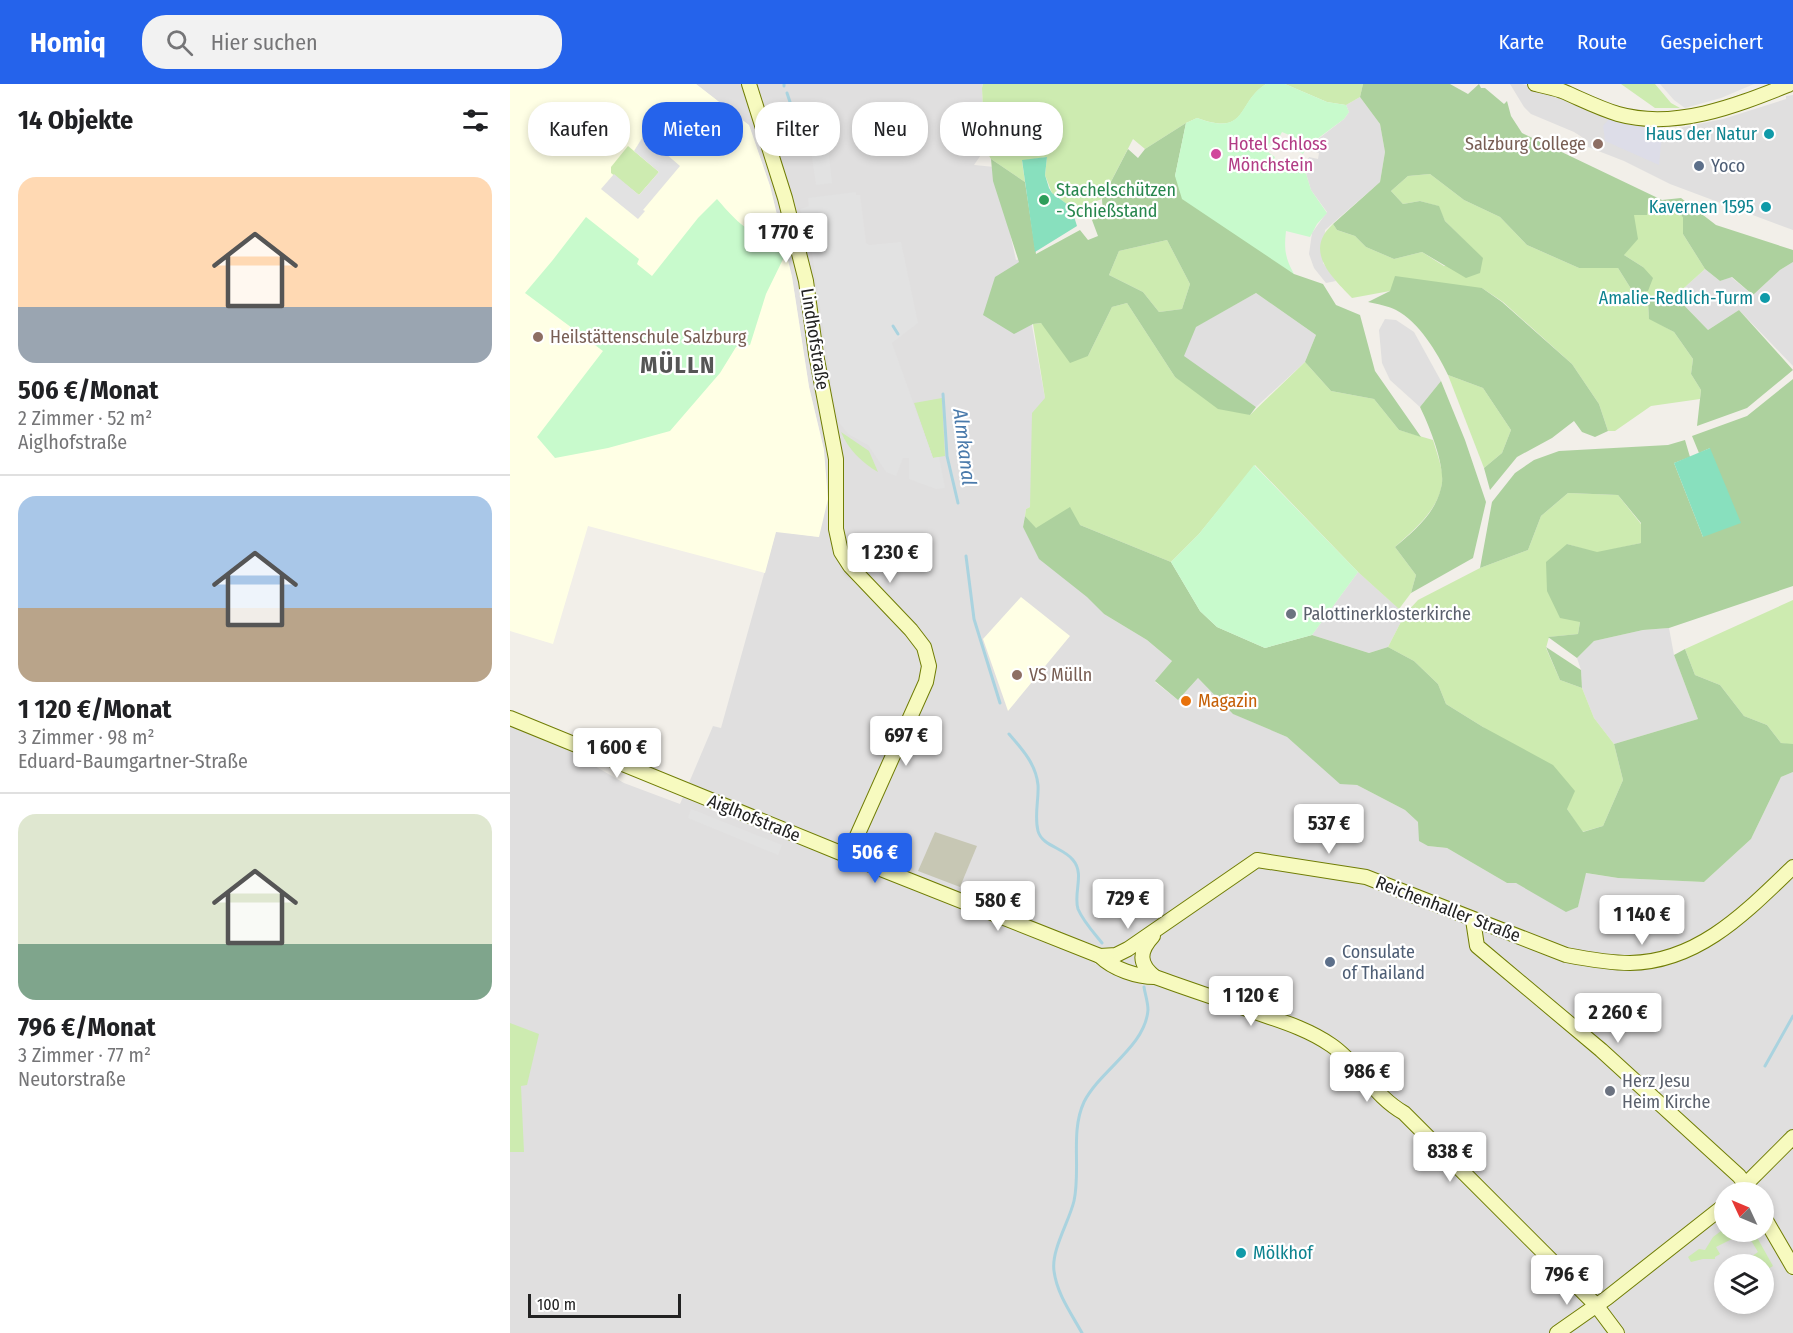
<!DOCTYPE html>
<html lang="de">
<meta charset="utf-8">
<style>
:root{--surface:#fff;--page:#f2f2f2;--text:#202124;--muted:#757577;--line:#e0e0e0;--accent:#2563eb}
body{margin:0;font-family:"Fira Sans Condensed",sans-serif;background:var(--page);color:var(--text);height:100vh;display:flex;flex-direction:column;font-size:22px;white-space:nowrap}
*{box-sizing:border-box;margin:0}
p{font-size:20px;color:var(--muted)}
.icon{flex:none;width:33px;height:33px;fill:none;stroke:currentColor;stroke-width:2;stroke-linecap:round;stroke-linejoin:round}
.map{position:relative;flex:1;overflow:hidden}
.side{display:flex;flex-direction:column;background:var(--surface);width:510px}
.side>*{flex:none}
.top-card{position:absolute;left:18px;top:18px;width:570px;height:54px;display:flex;gap:12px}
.needle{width:39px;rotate:314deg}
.fabs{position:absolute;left:1204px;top:1098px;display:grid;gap:12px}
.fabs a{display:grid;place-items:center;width:60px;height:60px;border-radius:50%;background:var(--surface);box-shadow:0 3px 9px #0003;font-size:30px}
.scale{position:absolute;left:18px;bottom:15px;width:153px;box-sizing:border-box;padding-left:6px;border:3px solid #222;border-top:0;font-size:16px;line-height:21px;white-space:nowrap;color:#222;-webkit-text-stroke:4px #fff;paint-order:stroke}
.price{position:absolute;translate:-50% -51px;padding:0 14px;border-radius:6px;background:#fff;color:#222;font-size:20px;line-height:39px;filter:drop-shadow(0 2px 3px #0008)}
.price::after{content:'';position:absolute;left:50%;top:36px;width:18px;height:14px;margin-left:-9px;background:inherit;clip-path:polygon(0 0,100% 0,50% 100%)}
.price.active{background:var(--accent);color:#fff}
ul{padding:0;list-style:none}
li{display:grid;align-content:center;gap:12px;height:318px;padding:0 18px}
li+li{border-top:2px solid var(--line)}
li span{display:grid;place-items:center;height:186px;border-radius:18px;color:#555}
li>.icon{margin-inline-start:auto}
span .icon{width:108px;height:108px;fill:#fffc;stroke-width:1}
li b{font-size:26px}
h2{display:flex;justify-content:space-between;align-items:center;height:72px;padding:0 18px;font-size:26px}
.chip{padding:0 21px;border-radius:24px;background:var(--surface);box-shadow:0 3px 9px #0003;font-size:21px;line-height:54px}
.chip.active{background:var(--accent);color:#fff}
header{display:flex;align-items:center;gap:36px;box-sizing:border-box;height:84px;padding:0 30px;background:var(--accent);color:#fff}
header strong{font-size:28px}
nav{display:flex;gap:33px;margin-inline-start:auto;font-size:21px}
.search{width:420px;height:54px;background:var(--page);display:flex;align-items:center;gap:15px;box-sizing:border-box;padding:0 21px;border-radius:24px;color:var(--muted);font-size:22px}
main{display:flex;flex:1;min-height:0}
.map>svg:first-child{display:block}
.residential{fill:#e0dfdf;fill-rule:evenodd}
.education{fill:#ffffe5}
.construction{fill:#c7c7b4}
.grass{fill:#cdebb0}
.forest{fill:#add19e;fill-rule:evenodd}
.park{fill:#c8facc}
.pitch{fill:#88e0be}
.parking{fill:#e2e2e2}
.plaza{fill:#dddde8}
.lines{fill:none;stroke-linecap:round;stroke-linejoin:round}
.stream{stroke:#aad3df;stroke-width:3}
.secondary-casing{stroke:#707d05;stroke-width:16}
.secondary{stroke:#f7fabf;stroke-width:14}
.culture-dot{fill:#0f9aa8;stroke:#fff;stroke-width:2}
.education-dot{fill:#8d6e63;stroke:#fff;stroke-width:2}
.hotel-dot{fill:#d1479c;stroke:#fff;stroke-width:2}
.service-dot{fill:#5c6f8a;stroke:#fff;stroke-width:2}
.leisure-dot{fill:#2e9e5b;stroke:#fff;stroke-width:2}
.worship-dot{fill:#6b7280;stroke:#fff;stroke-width:2}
.food-dot{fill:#e8710a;stroke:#fff;stroke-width:2}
.labels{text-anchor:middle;stroke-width:4.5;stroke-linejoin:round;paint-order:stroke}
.culture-label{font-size:18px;fill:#0d838f;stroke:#fff;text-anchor:end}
.hotel-label{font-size:18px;fill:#b23c85;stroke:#fff;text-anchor:start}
.education-label{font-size:18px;fill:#785e54;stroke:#fff;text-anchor:start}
.service-label{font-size:18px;fill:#4e5e75;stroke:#fff;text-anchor:start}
.leisure-label{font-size:18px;fill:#27864d;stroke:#fff;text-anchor:start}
.street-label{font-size:18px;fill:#222;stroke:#fff}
.worship-label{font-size:18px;fill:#5b616d;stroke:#fff;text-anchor:start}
.food-label{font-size:18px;fill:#c56008;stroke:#fff;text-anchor:start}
.water-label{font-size:20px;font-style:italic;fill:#4a7aab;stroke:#fff}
.district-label{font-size:24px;font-weight:bold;letter-spacing:1.5px;fill:#555;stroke:#fff}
</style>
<header>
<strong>Homiq</strong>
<div class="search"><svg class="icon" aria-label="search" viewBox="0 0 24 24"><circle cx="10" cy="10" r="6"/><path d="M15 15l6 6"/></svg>Hier suchen</div>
<nav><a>Karte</a><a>Route</a><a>Gespeichert</a></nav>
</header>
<main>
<section class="side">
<h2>14 Objekte<svg class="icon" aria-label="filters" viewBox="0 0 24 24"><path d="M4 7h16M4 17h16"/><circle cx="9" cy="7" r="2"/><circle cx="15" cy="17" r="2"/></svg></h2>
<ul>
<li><span style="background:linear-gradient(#ffd9b3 70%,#9aa5b1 0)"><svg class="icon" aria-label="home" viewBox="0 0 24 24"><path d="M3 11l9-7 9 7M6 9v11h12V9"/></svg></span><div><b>506 €/Monat</b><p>2 Zimmer · 52 m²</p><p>Aiglhofstraße</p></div></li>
<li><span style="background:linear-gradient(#a9c7e8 60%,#b9a48a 0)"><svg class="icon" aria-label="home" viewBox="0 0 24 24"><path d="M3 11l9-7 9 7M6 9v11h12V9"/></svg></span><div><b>1 120 €/Monat</b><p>3 Zimmer · 98 m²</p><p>Eduard-Baumgartner-Straße</p></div></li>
<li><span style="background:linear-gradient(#dfe7d0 70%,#7fa58c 0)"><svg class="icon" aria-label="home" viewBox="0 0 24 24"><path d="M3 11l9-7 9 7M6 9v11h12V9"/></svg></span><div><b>796 €/Monat</b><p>3 Zimmer · 77 m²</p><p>Neutorstraße</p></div></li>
</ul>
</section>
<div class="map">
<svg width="1283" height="1249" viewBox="0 0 1283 1249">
<rect width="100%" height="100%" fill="#f2efe9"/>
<g class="residential">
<path d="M186 0H473L472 4 475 65 464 81 485 83 506 176 510 175 535 314 520 423 516 425 513 443 594 530 637 556 662 577 645 598 668 616 688 594 724 630 777 653 830 699 847 701 895 726 908 738 918 762 937 764 997 799H1006L1068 823 1075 789 1108 794 1194 798 1241 755 1271 693 1283 688V1249H0V641L52 663 114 699 170 720 203 642 211 644 266 447 309 453 314 366 299 303 282 193 260 102 239 42ZM1215 1108H1254V1148H1215ZM1215 1180H1254V1220H1215Z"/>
<path d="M1000 0H1011L1036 5 1082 28 1100 34 1153 40 1152 49H1162L1164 45 1213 35 1276 15V12L1283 11V146L1160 100 1114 77 1078 63V57L1064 48 1021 30 1014 23Z"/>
<path d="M850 13 870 40 875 68 870 98 815 146 813 179 826 197 816 199 804 184 799 170 802 149 817 128 801 106 794 83 799 73 808 75 809 69 802 67 804 63 803 59 834 35 839 28 836 21Z"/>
<path d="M1283 178V282L1229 226 1198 246 1165 212 1195 185 1210 197 1221 193 1243 211 1270 186Z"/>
<path d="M746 209 806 251 795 278 746 323 673 273 685 243Z"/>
<path d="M875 235 886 236 904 248 931 297 910 323 880 296 872 279 869 246Z"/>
<path d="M848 488 895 530 878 563 859 569 802 551Z"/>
<path d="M1159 544 1164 571 1188 635 1104 660 1084 634 1072 604 1071 586 1067 574 1084 557 1133 546Z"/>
</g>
<g class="education">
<path d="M0 0H186L239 41 260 102 282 193 299 303 314 366 318 415 309 453 266 448 255 489 78 442 43 560 0 547Z"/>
<path d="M511 513 560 552 498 627 473 555Z"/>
</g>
<path class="construction" d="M425 748 467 762 450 803 408 787Z"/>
<g class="grass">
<path d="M473 0H756C726 19 739 53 687 34L676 39 635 65 623 55 592 115 570 123H561L542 109 535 91 537 73 512 77 515 98 481 75 475 65 472 4Z"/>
<path d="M775 0H853L850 13 836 21 817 18Z"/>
<path d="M1111 0H1145L1161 19 1170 24H1145Z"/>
<path d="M285 36 295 62 300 60 301 64 276 68 269 47 276 40Z"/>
<path d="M118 62 149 88 129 111 101 89V83Z"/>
<path d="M920 90 954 116 990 133 1017 161 1069 184H1108L1123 208 1138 206 1133 183 1114 171 1124 130 1138 117 1169 127 1173 134V150L1195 185 1165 212 1152 208 1138 218 1139 234 1164 248 1183 275 1181 290 1191 306 1190 315 1141 322 1105 347H1098L1089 320 1062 280 993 218 972 204 880 207 842 214C822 193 793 167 823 140L827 146 845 152 856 163 884 175 912 168 934 182 972 174 935 137 928 122 910 117 893 120 881 107 898 92Z"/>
<path d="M657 156 680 200 672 225 649 228 633 208 599 191 609 167Z"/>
<path d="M617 219 665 293 740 331 795 278 821 307 864 315 889 346 923 356C926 366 930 377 932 388 936 420 906 444 885 463L906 491 901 509 889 525 848 488 745 381 689 450 661 478 570 441 525 444 515 432 516 425 520 423 522 329 535 314 523 240 531 239 578 272 602 223Z"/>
<path d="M938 291 973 304 1001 346 992 369 974 384Z"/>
<path d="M432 314 435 372 423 374 404 319Z"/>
<path d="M331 348 359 367 368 388C352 379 338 365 331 348Z"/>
<path d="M1058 409 1108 411 1131 440V459L1087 469 1057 460 1070 538 1068 550 1039 553 1036 564 1050 596 1072 604 1084 634 1104 660 1113 696 1093 742 1072 748 1057 725 973 643 936 620 928 600 904 577 878 563 895 530 908 516 970 484 1018 466 1031 432Z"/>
<path d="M1283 516V660L1282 661 1271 659 1257 641 1234 632 1210 601 1185 591 1175 565Z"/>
<path d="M0 939 29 950 17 1001 11 1002 14 1068H0Z"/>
<path d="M1215 1144V1148H1244L1263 1182 1258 1185 1252 1176 1244 1180H1231L1248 1168 1236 1148 1206 1163 1210 1170 1205 1173V1175H1193L1181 1178 1178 1173 1189 1165 1195 1166 1203 1153Z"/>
</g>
<g class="forest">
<path d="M853 0H940L958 10 969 0 971 4H975L994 20 997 17 1001 32 1012 49 1152 116 1171 114 1206 141 1283 166V178L1270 186 1243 211 1222 193 1210 197 1195 185 1173 150V134L1169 127 1138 117 1137 131H1124L1128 155 1114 171 1133 183 1143 194 1138 207 1123 208 1108 184H1069L1017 161 990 133 954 116 920 90 898 92 881 107 893 120 910 117 929 122 935 137 973 174 970 189 956 194 912 168 884 175 856 163 845 152 827 146 823 140 870 98 875 68 870 40 850 13Z"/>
<path d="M676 39 665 92 784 190 813 200 826 221 850 231 865 287 911 353 889 346 864 315 821 307 795 278 806 251 746 209 686 243 674 272 746 323 740 331 708 325 665 293 617 219 602 223 578 272 560 279 531 239 523 240 504 250 473 231 485 193 509 178 483 97 481 75 515 98 526 170 570 146 578 156 588 152 582 136 593 130 592 115 618 65 628 74 635 65ZM657 156 680 200 672 225 649 228 633 208 599 191 609 167Z"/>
<path d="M885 192 972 204 992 218 1062 280 1089 320 1098 347 1085 353 1072 348 1064 337 1042 354 1007 373 980 406 974 384 992 369 1001 346 973 304 938 291C927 268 909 238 886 226 878 222 867 220 858 218L880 207Z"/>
<path d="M1152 207 1165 212 1198 246 1229 226 1283 286 1237 324 1187 342 1191 306 1181 290 1183 275 1164 248 1139 235 1138 218Z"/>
<path d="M1283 295V502L1159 544 1133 546 1084 557 1067 574 1038 553 1068 550 1070 538 1050 534 1037 507 1036 478 1057 460 1087 468 1131 459V439L1108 411 1058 409 1031 432 1018 466 970 484 982 418 1005 389 1024 376 1049 367 1158 361 1175 356 1180 373 1164 379 1193 453 1200 364 1189 369 1182 352 1237 332Z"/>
<path d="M931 297 955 356 976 418 963 474 901 509 906 491 885 463C904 447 925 430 931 404 937 385 919 341 910 323Z"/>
<path d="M560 423 570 441 661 478 690 527 707 543 755 564 802 551 859 569 878 563 904 577 928 600 936 620 973 643 1043 681 1065 707 1057 725 1073 748 1093 742 1113 696 1104 660 1188 635 1164 571 1175 565 1185 591 1210 601 1234 632 1257 641 1271 659 1283 660V688L1271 693 1241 755 1194 798 1108 794 1076 789 1068 823 1056 828 1006 799H997L937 764 918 762 909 757 908 738 895 726 847 701 830 700 777 653 723 630 688 594 668 616 645 597 662 577 637 556 594 530 577 513 529 475 513 443 515 432 526 444Z"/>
<path d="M1036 563 1071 586 1072 604 1050 596Z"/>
</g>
<g class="park">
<path d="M756 0H775L817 18 836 21 839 28 834 35 803 58V62L796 64 793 70 788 67 791 56 772 48 767 57 762 56 756 64 759 69 765 73 764 75 776 81 777 78 784 82 786 79 794 83 801 106 817 129 807 140 800 153 776 147C774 165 775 174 784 190L672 115 665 92 676 39 687 34C739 53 726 18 756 0Z"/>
<path d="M207 115C221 131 237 151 260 152L266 143 277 167 256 210 240 261 226 263 210 289 160 347 98 364 45 374 27 353 93 267 15 209 42 177 76 133 129 175 127 180 142 192 188 134Z"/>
<path d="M744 381 848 488 802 551 755 564 707 543 690 527 661 478 689 450Z"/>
</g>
<g class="pitch">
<path d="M537 73 535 91 539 104 542 109 561 123 567 142 525 168 512 76Z"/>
<path d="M1200 364 1231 439 1193 453 1164 379Z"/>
</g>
<g class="parking">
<path d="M1150 0H1244L1211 14 1175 24 1164 16Z"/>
<path d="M324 26 327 62 318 63 322 99 306 101 300 60 293 43 288 45 285 36Z"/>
<path d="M134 51 170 82 133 126 135 127 128 135 91 105 104 90 129 111 149 88 124 67Z"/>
<path d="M346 108V111H350L356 159 359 161 391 158 408 239 382 259 423 374 429 373 435 404 426 405 399 395V374H393L386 392 376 388 358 361 338 350 330 340 324 317 302 169 290 125 299 122 298 114Z"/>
<path d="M181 725 272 761 268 771 178 734Z"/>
</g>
<path class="plaza" d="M1100 34 1153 40 1149 81 1095 57 1093 42Z"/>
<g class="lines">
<g class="stream">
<path d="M274 0V2"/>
<path d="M277 9 283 27"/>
<path d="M383 242 388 250"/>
<path d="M433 310 437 372 448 419"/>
<path d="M456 472 464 535 490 619"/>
<path d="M499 650C512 665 526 680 528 701 529 716 524 731 528 747 532 762 554 764 563 776 575 790 563 809 568 825 573 837 584 849 592 859"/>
<path d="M1255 982 1283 932"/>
<path d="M572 1249C561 1229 547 1210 544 1187 541 1166 559 1138 564 1117 571 1085 560 1048 574 1018 590 986 635 963 638 926 638 918 635 910 634 903"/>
</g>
<g class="secondary-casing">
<g id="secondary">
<path d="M239 0 275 114 296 197 306 270 326 375V445L331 468 340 482 401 546 414 563 419 582 416 598 338 772"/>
<path d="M1025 0C1034 2 1044 4 1052 7 1071 15 1088 24 1108 30 1165 46 1225 22 1278 1"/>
<path d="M0 634 338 772 590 872 606 871 618 865 747 776 856 793 1056 871C1077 875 1099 879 1120 879 1189 878 1237 827 1283 783"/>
<path d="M963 836 967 862 1091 966 1229 1092 1241 1108"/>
<path d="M643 852C629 867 628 880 645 893"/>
<path d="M590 872C603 885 627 893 645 893 678 905 712 916 745 928 771 937 798 945 821 961 849 980 864 1012 894 1029L1086 1221 1107 1249"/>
<path d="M1228 1108 1283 1053"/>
<path d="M1254 1133 1283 1183"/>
<path d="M1047 1249 1097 1214 1215 1121"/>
</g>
</g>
<use href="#secondary" class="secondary"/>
</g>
<g class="culture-dot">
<circle cx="1259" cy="50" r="6"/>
<circle cx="1256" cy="123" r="6"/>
<circle cx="1255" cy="214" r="6"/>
<circle cx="731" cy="1169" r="6"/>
</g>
<g class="education-dot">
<circle cx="1088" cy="60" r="6"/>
<circle cx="28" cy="253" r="6"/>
<circle cx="507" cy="591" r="6"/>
</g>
<circle class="hotel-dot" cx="706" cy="70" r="6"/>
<g class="service-dot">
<circle cx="1189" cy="82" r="6"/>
<circle cx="820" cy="878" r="6"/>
</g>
<circle class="leisure-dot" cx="534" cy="116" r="6"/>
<g class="worship-dot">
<circle cx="781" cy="530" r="6"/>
<circle cx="1100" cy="1007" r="6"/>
</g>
<circle class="food-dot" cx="676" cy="617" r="6"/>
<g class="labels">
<g class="culture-label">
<text x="1247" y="56">Haus der Natur</text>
<text x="1244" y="129">Kavernen 1595</text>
<text x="1243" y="220">Amalie-Redlich-Turm</text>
<text x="743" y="1175" text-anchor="start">Mölkhof</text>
</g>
<g class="hotel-label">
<text x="718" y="66">Hotel Schloss<tspan x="718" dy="21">Mönchstein</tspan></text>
</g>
<g class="education-label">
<text x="1076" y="66" text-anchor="end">Salzburg College</text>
<text x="40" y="259">Heilstättenschule Salzburg</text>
<text x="519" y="597">VS Mülln</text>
</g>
<g class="service-label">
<text x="1201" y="88">Yoco</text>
<text x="832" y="874">Consulate<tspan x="832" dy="21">of Thailand</tspan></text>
</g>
<g class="leisure-label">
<text x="546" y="112">Stachelschützen<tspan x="546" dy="21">- Schießstand</tspan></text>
</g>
<g class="street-label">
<text transform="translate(305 255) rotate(81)" y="6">Lindhofstraße</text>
<text transform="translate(244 734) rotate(22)" y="6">Aiglhofstraße</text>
<text transform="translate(938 825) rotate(21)" y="6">Reichenhaller Straße</text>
</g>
<g class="worship-label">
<text x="793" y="536">Palottinerklosterkirche</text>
<text x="1112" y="1003">Herz Jesu<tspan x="1112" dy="21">Heim Kirche</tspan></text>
</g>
<g class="food-label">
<text x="688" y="623">Magazin</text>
</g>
<g class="water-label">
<text transform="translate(455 363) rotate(83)" y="7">Almkanal</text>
</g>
<g class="district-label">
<text x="168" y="289">MÜLLN</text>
</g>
</g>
</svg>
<div class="fabs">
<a><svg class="needle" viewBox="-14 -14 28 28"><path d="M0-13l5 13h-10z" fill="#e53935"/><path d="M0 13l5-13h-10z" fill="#757577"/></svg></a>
<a><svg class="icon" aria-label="layers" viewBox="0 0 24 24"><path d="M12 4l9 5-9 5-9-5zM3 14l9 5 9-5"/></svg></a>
</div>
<div class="scale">100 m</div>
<b class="price" style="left:276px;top:180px">1 770 €</b>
<b class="price" style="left:380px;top:500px">1 230 €</b>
<b class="price" style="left:396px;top:683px">697 €</b>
<b class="price" style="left:107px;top:695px">1 600 €</b>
<b class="price" style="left:819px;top:771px">537 €</b>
<b class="price active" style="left:365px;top:800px">506 €</b>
<b class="price" style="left:618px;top:846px">729 €</b>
<b class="price" style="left:488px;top:848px">580 €</b>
<b class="price" style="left:1132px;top:862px">1 140 €</b>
<b class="price" style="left:741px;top:943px">1 120 €</b>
<b class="price" style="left:1108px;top:960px">2 260 €</b>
<b class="price" style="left:857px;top:1019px">986 €</b>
<b class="price" style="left:940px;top:1099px">838 €</b>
<b class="price" style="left:1057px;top:1222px">796 €</b>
<div class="top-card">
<a class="chip">Kaufen</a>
<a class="chip active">Mieten</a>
<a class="chip">Filter</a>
<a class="chip">Neu</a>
<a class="chip">Wohnung</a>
</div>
</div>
</main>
